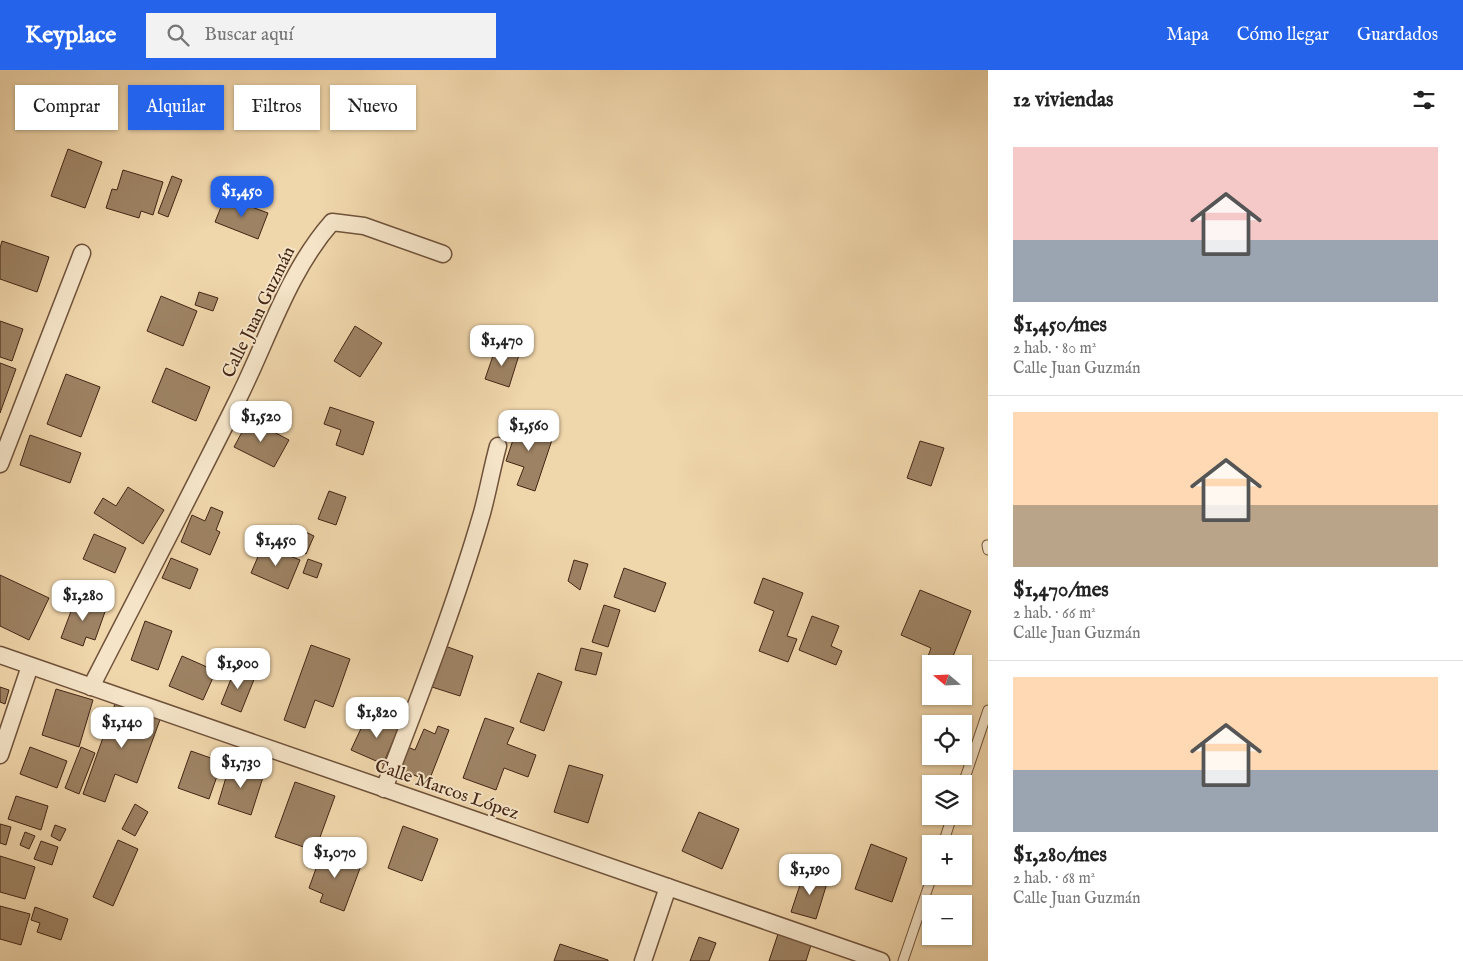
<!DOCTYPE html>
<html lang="es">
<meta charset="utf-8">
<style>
:root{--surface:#fff;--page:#f2f2f2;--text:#222;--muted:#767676;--line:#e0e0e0;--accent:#2563eb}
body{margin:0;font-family:"IM FELL English",serif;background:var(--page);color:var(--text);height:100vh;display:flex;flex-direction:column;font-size:19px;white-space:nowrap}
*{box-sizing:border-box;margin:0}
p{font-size:16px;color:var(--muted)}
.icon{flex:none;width:28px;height:28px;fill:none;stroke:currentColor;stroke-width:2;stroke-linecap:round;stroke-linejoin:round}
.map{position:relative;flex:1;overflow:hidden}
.panel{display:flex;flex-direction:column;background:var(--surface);width:475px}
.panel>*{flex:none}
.guide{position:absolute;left:15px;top:15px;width:475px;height:45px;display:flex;gap:10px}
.needle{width:32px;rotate:289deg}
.controls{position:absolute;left:922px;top:585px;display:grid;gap:10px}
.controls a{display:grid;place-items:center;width:50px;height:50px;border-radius:0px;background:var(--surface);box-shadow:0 1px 4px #0004;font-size:25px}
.price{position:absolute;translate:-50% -42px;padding:0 11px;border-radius:10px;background:#fff;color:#222;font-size:16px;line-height:32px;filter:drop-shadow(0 1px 2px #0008)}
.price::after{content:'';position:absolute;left:50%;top:30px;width:15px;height:11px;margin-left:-8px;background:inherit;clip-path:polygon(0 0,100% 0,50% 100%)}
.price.current{background:var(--accent);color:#fff}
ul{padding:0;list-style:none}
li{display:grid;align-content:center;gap:10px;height:265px;padding:0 25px}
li+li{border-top:1px solid var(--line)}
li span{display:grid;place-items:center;height:155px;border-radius:0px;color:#555}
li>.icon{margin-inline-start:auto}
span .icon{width:90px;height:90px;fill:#fffc;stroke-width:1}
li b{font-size:21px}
h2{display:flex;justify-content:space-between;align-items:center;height:60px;padding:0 25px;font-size:21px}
.chip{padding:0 18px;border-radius:0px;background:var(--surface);box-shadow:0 1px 4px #0004;font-size:18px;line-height:45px}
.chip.current{background:var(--accent);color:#fff}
header{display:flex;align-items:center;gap:30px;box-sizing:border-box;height:70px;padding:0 25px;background:var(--accent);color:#fff}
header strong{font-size:24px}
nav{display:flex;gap:28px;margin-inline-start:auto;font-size:18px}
.search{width:350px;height:45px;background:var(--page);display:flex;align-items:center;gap:12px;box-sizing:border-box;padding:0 18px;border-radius:0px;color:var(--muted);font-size:19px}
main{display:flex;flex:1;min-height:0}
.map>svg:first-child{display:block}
.building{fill:#9d8263;stroke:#442615}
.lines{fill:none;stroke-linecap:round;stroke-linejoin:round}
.service-casing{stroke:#6f523a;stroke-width:11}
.minor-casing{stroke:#6f523a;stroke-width:19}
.service{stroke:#f5e4c8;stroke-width:9}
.minor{stroke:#f5e4c8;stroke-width:16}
.labels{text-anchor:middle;stroke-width:4;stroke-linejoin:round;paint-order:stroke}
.street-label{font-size:18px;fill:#442615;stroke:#f5e4c8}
</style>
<header>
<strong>Keyplace</strong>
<div class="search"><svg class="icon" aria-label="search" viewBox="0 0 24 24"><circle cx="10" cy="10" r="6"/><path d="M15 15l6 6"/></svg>Buscar aquí</div>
<nav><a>Mapa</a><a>Cómo llegar</a><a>Guardados</a></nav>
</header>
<main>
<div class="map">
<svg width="988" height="891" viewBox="0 0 988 891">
<rect width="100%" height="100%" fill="#f0d6ab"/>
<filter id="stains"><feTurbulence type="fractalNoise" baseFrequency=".004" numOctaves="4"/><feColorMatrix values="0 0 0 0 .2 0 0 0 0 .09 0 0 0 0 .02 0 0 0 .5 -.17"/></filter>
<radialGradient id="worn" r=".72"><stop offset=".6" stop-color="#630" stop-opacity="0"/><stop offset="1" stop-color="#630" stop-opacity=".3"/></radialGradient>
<g class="building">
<path d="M68 79 102 92 85 138 51 126Z"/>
<path d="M123 100 163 112 153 145 141 141 139 148 106 138 112 119 117 120Z"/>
<path d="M172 106 182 110 168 147 158 143Z"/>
<path d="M225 127 268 143 258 169 215 152Z"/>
<path d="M2 171 49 187 37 222 0 209V178Z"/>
<path d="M199 222 218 228 213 241 195 235Z"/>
<path d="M161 226 197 241 183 276 147 261Z"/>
<path d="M0 251 23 259 12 291 0 287Z"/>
<path d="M355 256 382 273 360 307 334 291Z"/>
<path d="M496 277 519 285 509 317 485 309Z"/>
<path d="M0 293 16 299 0 343Z"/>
<path d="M166 298 210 317 196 351 152 332Z"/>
<path d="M66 304 100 317 81 367 47 354Z"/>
<path d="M330 337 374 352 363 385 336 375 341 360 324 354Z"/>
<path d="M249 349 289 370 274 397 234 377Z"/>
<path d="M511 350 554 364 535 421 517 415 524 397 506 391 513 370 506 368Z"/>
<path d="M30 365 81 383 70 413 20 395Z"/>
<path d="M920 371 944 378 931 416 907 408Z"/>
<path d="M128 417 164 440 143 474 94 443 103 428 116 436Z"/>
<path d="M329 421 346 427 336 455 318 449Z"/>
<path d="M211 437 223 442 216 460 220 462 210 485 181 472 192 445 205 451Z"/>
<path d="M291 455 314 466 306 484 283 474Z"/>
<path d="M94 464 126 478 115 503 83 489Z"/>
<path d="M263 475 300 490 288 519 251 503Z"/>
<path d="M171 488 198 499 190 519 162 508Z"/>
<path d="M308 489 322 494 317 508 303 503Z"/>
<path d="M574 490 588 494 580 520 568 511Z"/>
<path d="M624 498 666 513 655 542 614 527Z"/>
<path d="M0 505 49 528 29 570 0 556Z"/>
<path d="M763 508 803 523 787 566 797 569 788 592 759 581 774 541 754 533Z"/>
<path d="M920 520 971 541 950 594H931V598L925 595 931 578 901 565Z"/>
<path d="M76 528 106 539 95 570 86 567 83 576 61 568Z"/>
<path d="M604 535 620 540 608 577 592 572Z"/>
<path d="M812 546 839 556 831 576 842 581 836 595 799 580Z"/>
<path d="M145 551 172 561 158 600 131 590Z"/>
<path d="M311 575 350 589 333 637 315 630 305 658 284 650Z"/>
<path d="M445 576 473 586 460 626 432 617Z"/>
<path d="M581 578 602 583 596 605 575 600Z"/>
<path d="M182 586 216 601 203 630 169 616Z"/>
<path d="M235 599 255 607 241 642 221 634Z"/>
<path d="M538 603 562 612 544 661 520 652Z"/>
<path d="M0 617 9 620 5 634 0 632Z"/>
<path d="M56 619 93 630 79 677 42 665Z"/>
<path d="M116 631 161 647 137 713 115 704 105 732 83 724Z"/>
<path d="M381 644 401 653 383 694 351 680 364 652 375 657Z"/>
<path d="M485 648 514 658 507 674 536 685 528 707 504 698 496 720 463 708Z"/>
<path d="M438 656 449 660 429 711 396 698 405 676 415 680 424 659 435 664Z"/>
<path d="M30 677 67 691 57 718 20 704Z"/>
<path d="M81 677 95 683 79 724 65 718Z"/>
<path d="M191 681 222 692 209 729 178 718Z"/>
<path d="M230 694 264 704 251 745 218 734Z"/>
<path d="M569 695 603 705 588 753 554 742Z"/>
<path d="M295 712 335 726 315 781 275 767Z"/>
<path d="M16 726 48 736 41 760 8 749Z"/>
<path d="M135 734 148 742 135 766 122 759Z"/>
<path d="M699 742 739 759 722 799 682 781Z"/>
<path d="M0 754 11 757 6 775 0 773Z"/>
<path d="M55 755 66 759 60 771 51 766Z"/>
<path d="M403 756 438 769 422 811 388 798Z"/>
<path d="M25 762 35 766 29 779 20 775Z"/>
<path d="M118 770 138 779 113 836 93 827Z"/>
<path d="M41 771 58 777 52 795 34 789Z"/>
<path d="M871 774 907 788 892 832 855 819Z"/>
<path d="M323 779 362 793 344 841 320 832 323 824 309 818Z"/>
<path d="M0 786 35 797 25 829 0 822Z"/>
<path d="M804 803 828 810 816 849 791 842Z"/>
<path d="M0 836 30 844 21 875 0 869Z"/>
<path d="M35 837 68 849 61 870 37 862 40 853 31 850Z"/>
<path d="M778 864 811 875 806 891H769Z"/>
<path d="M699 867 716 873 709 891H690Z"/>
<path d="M560 874 608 890V891H554Z"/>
</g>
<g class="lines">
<g class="service-casing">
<g id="service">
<path d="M987 475 988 480"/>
<path d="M963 714 988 640"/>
<path d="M943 774 952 746"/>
<path d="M903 891 932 806"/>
</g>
</g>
<g class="minor-casing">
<g id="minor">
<path d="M0 394 82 183"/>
<path d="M0 585 881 891"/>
<path d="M91 617C140 521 190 426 238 329 268 269 288 202 332 152L364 156 443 184"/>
<path d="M0 685 30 596"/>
<path d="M384 719C419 628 455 536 482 443 488 421 492 398 498 376"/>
<path d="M643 891 668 817"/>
</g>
</g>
<use href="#service" class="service"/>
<use href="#minor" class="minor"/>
</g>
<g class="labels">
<g class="street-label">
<text transform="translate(258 242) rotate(-64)" y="6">Calle Juan Guzmán</text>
<text transform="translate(447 719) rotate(19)" y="6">Calle Marcos López</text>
</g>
</g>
<rect width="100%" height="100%" filter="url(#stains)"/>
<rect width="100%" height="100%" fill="url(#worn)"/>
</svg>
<div class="controls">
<a><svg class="needle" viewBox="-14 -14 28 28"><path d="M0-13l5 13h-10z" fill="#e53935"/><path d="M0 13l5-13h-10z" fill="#767676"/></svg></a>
<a><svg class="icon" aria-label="locate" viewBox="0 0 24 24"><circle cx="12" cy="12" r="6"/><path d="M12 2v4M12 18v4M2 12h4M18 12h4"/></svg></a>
<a><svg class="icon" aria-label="layers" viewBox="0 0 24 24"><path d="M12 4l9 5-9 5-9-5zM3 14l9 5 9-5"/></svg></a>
<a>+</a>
<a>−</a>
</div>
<b class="price current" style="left:242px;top:148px">$1,450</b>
<b class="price" style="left:502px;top:297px">$1,470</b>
<b class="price" style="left:261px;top:373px">$1,520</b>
<b class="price" style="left:529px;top:382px">$1,560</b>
<b class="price" style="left:276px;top:497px">$1,450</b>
<b class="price" style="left:83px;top:552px">$1,280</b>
<b class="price" style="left:238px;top:620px">$1,900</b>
<b class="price" style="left:377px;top:669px">$1,820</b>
<b class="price" style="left:122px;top:679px">$1,140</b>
<b class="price" style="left:241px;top:719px">$1,730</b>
<b class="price" style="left:335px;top:809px">$1,070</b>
<b class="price" style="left:810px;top:826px">$1,190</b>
<div class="guide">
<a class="chip">Comprar</a>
<a class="chip current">Alquilar</a>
<a class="chip">Filtros</a>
<a class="chip">Nuevo</a>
</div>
</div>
<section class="panel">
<h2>12 viviendas<svg class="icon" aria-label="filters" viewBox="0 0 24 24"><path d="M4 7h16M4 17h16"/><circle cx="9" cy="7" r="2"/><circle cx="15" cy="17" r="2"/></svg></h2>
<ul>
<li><span style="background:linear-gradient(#f6c9c9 60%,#9aa5b1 0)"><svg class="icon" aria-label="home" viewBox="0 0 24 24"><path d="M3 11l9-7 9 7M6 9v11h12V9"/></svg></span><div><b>$1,450/mes</b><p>2 hab. · 80 m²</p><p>Calle Juan Guzmán</p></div></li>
<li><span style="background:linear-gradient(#ffd9b3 60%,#b9a48a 0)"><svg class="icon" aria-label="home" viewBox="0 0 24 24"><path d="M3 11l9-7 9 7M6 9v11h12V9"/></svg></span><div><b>$1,470/mes</b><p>2 hab. · 66 m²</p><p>Calle Juan Guzmán</p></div></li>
<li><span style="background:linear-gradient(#ffd9b3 60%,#9aa5b1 0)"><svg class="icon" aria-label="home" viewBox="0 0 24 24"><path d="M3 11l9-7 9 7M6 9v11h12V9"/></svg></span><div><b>$1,280/mes</b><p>2 hab. · 68 m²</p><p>Calle Juan Guzmán</p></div></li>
</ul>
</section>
</main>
